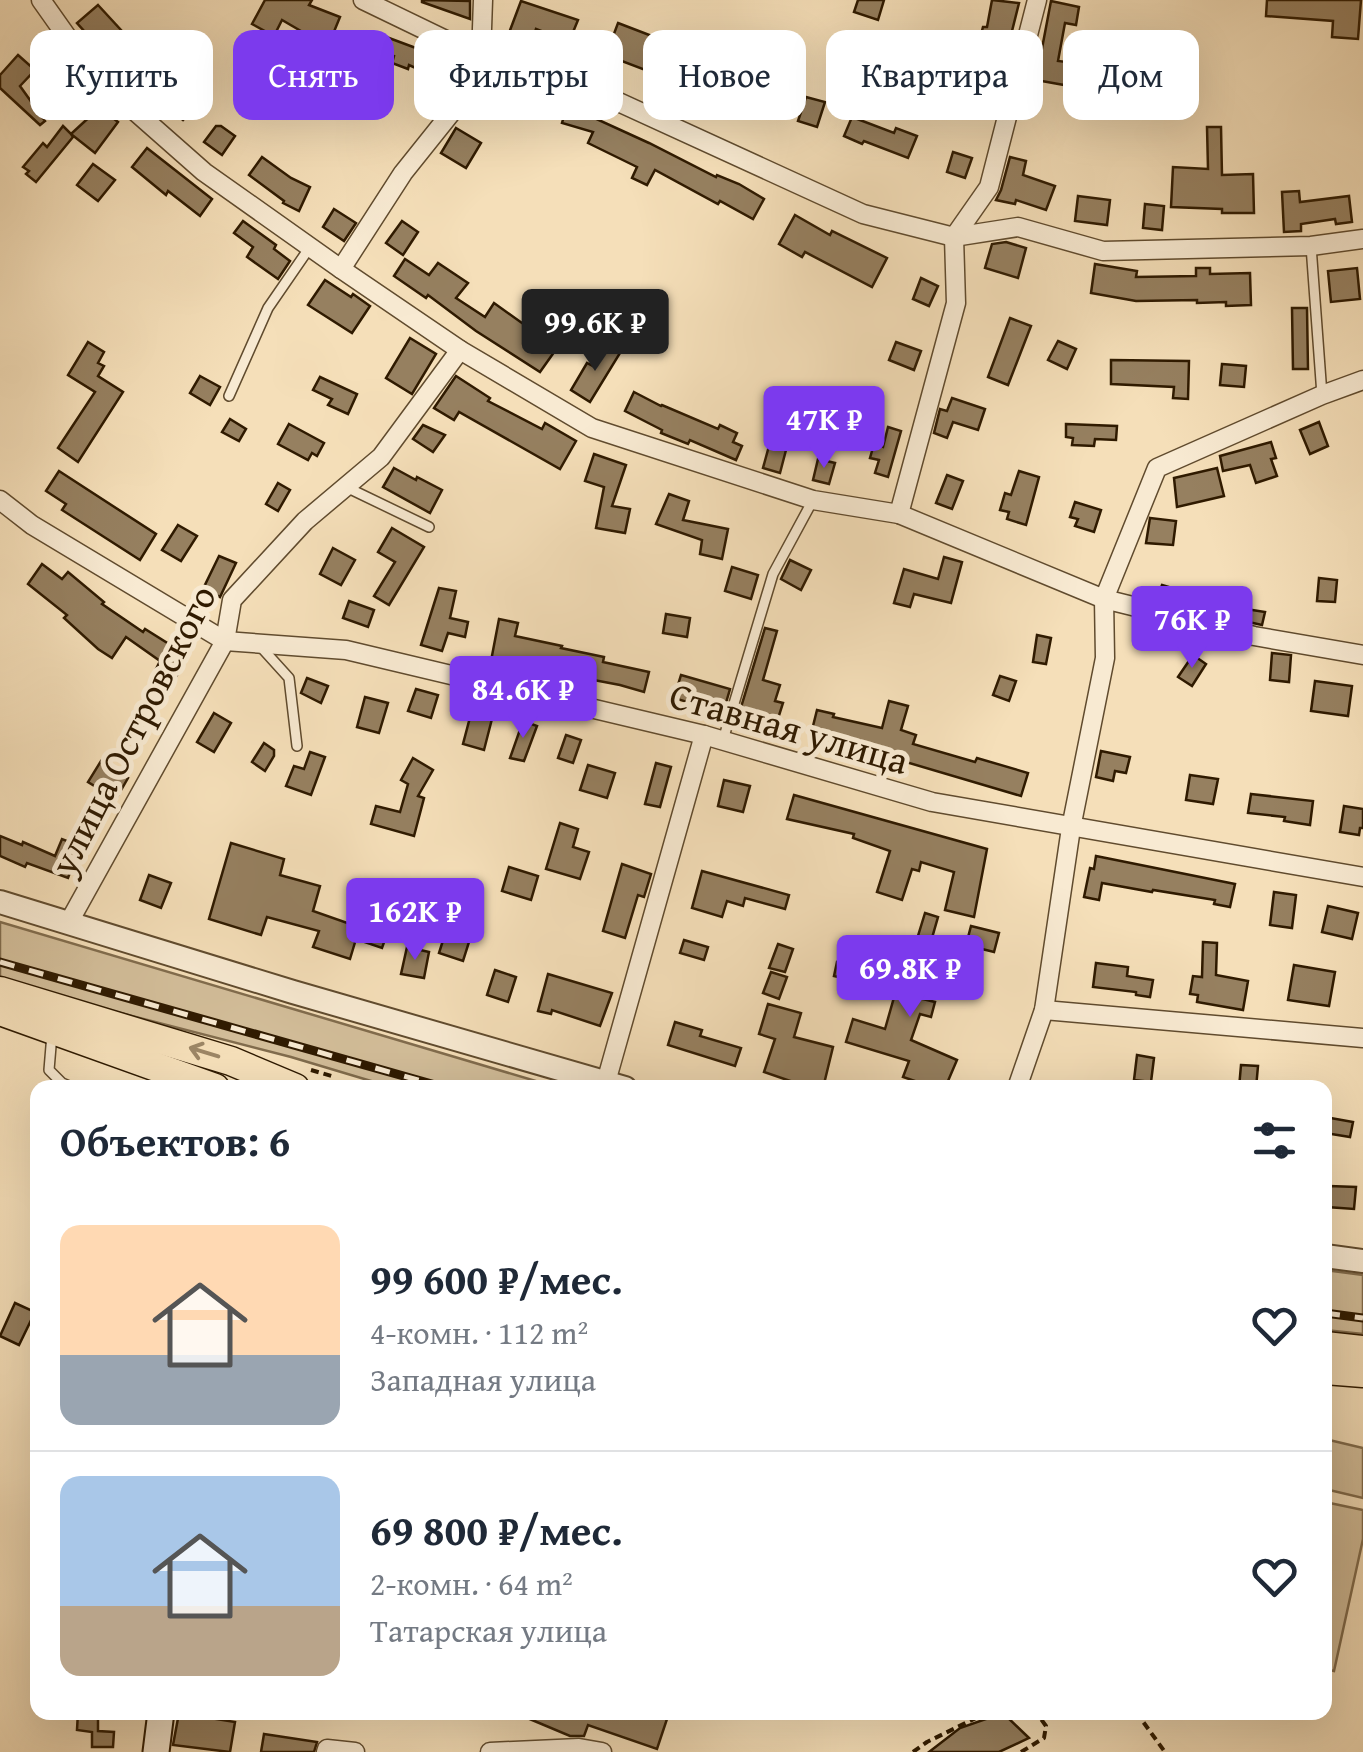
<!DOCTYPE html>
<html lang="ru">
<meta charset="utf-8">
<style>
:root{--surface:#fff;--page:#f6f6f7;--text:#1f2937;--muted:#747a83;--line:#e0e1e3;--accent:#7c3aed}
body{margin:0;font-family:"Gentium Book Plus",serif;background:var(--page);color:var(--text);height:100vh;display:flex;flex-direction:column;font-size:38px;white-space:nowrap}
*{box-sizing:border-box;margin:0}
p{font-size:32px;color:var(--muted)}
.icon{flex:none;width:55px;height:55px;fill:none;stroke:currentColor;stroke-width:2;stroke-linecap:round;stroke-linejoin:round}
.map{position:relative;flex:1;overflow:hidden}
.sheet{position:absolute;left:30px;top:1080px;width:1302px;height:640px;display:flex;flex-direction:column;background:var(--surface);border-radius:20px;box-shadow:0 10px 40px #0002}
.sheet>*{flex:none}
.hud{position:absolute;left:30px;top:30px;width:1305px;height:90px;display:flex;gap:20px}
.price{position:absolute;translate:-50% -85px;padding:0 22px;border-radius:10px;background:var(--accent);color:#fff;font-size:32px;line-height:65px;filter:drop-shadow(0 2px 5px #0008)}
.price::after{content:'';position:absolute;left:50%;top:60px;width:30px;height:22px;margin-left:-15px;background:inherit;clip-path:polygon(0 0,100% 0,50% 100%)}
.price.current{background:#222;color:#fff}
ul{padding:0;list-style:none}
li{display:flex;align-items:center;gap:30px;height:250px;padding:0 30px}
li+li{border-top:2px solid var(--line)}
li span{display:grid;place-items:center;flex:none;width:280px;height:200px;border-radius:20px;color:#555}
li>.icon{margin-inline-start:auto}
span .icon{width:120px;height:120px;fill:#fffc;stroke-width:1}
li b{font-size:42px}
h2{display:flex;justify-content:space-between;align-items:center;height:120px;padding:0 30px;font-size:42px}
.chip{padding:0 35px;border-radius:20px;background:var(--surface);box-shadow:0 10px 40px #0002;font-size:35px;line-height:90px}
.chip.current{background:var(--accent);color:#fff}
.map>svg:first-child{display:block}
.green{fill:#d3be9a;stroke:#816c4d;stroke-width:2.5}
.building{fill:#968060;stroke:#2f1a00;stroke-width:2.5}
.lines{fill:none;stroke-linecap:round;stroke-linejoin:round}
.service-casing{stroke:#604b2e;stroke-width:12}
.minor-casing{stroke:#604b2e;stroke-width:21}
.tertiary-casing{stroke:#604b2e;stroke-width:26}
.secondary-casing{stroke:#2f1a00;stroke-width:29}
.primary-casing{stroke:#2f1a00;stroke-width:31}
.path{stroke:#2f1a00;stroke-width:4;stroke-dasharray:8 5;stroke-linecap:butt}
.service{stroke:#f8ead2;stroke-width:9}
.minor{stroke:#f8ead2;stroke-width:18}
.tertiary{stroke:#f8ead2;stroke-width:22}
.secondary{stroke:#f8ead2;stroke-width:25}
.primary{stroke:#f5dfb9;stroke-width:28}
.rail-casing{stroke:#2f1a00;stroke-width:9}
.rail{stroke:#f8ead2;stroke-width:5;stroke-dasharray:15;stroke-linecap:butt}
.oneway{stroke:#9c8666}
.labels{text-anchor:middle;stroke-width:10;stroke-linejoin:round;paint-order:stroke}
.street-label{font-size:38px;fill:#2f1a00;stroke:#f8ead2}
</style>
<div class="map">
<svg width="1363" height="1752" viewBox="0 0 1363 1752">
<rect width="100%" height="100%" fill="#f5dfb9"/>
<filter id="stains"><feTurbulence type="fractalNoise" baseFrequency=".002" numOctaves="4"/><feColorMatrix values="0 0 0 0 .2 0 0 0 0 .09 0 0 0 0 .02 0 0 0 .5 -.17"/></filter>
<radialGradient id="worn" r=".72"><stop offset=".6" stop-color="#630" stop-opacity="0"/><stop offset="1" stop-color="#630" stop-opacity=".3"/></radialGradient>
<g class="green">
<path d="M0 922 556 1087H391L291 1057 101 1008 0 977Z"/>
<path d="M1325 1270 1363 1275V1334L1325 1330Z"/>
<path d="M1325 1439 1363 1448V1498L1325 1489Z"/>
<path d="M1325 1502 1363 1510V1539L1334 1671 1325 1669Z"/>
</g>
<g class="building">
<path d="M265 0H312L309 5 340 17 331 39 321 36 315 50 302 45 306 34 282 20 274 36 252 24Z"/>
<path d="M422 0 470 1V19L422 2Z"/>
<path d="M858 0H884L878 20 854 12Z"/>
<path d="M992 0 1019 3 1001 75 972 68 983 27H987Z"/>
<path d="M1267 0H1361L1358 39 1332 37 1333 21 1266 16Z"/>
<path d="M521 1 578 20 569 42 536 29 532 41 509 33Z"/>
<path d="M1051 1 1079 7 1076 25 1065 23 1058 61 1067 62 1064 85 1036 80Z"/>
<path d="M98 5 132 42 111 63 91 43 93 41 77 23Z"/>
<path d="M618 23 665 41 653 73 606 55Z"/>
<path d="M373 32 456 63 447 82 409 65 408 69 392 63 394 56 368 47Z"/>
<path d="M18 55 35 70 20 86 45 121 40 125 0 88V75Z"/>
<path d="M155 60 165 72 145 90 134 78Z"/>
<path d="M694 62 717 69 711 91 688 84Z"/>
<path d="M486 75 505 85 523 88 520 105 485 98 476 94Z"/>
<path d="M746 78 767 84 760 106 715 93 719 79 744 87Z"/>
<path d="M436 84 450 89 441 106 429 101Z"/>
<path d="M61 87 76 98 61 113 48 103Z"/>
<path d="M184 96 195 107 183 120 171 110Z"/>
<path d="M806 97 825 102 817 127 798 121Z"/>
<path d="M567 106 581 110V112L649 143 716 177 717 175 739 184 764 199 753 219 720 201 718 204 655 170 647 185 632 178 637 167 588 143 593 132 562 123Z"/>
<path d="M96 111 101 115 104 111 118 122 95 153 71 134 73 137 36 182 26 174 29 171 23 167 43 143 47 147 63 126 71 134Z"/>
<path d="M852 117 894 133 896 128 917 136 908 158 864 141 862 144 844 136Z"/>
<path d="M216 126H221L235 136 222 155 204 142Z"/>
<path d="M1207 127H1221L1222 175 1253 174 1254 213H1222V209L1171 207 1173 167 1208 169Z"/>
<path d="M456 128 481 143 466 168 441 153Z"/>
<path d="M147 148 212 199 200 216 168 191 166 195 132 167Z"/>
<path d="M953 152 972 158 965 178 947 172Z"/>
<path d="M262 157 291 178 310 187 299 211 283 203 284 201 249 175Z"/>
<path d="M1010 157 1026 161 1023 175 1055 186 1046 210 1016 200 1015 204 996 200 1001 190Z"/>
<path d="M93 164 115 180 98 201 77 185Z"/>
<path d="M1299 191 1300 202 1349 196 1352 222 1336 224 1335 219 1301 224V231L1284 232 1282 192Z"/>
<path d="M1078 196 1110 200 1107 225 1075 221Z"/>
<path d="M1145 204 1164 206 1162 230 1143 228Z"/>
<path d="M334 209 356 223 344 241 323 227Z"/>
<path d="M795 215 830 235 832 231 887 258 872 287 805 252 802 257 779 244Z"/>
<path d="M243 221 276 245 274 249 290 261 278 279 247 257 253 247 234 233Z"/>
<path d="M402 221 418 232 403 255 386 243Z"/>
<path d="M1006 242 1026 248 1018 278 985 268 992 244Z"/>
<path d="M405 259 429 275 438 263 468 283 456 298 485 317 494 303 557 348 540 372 476 331 428 295 426 298 394 276Z"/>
<path d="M1095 264 1137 271 1136 277 1196 276V268H1210V274L1250 273 1251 305 1226 306V302L1197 303V300L1136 301 1091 293Z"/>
<path d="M1357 268 1360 299 1331 302 1328 271Z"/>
<path d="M921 278 938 286 929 306 913 299Z"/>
<path d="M325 280 351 297 353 294 370 306 352 333 308 305Z"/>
<path d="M1292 308H1307L1308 369H1293Z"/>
<path d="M1010 318 1031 326 1008 385 988 377Z"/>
<path d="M410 338 436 354 412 394 386 378Z"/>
<path d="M1058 341 1076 349 1067 369 1048 360Z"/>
<path d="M88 342 104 352 98 363 104 366 98 376 123 392 78 462 58 448 95 392 68 375Z"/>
<path d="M896 342 921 351 914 370 889 360Z"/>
<path d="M606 345 620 353 590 402 571 390 587 363 593 366Z"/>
<path d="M1111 360 1189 361 1188 399 1173 398 1174 387 1111 384Z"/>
<path d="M1222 364 1246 366 1244 387 1220 385Z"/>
<path d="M200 376 220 387 210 405 190 393Z"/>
<path d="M456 376 490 398 488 401 542 429 545 423 576 441 560 469 459 412 454 420 434 408Z"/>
<path d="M320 377 357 394 348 414 328 405 332 399 313 390Z"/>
<path d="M634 392 661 406 662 405 718 429 720 425 737 433 733 442 742 446 736 460 690 440 688 444 661 433 662 430 625 411Z"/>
<path d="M952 398 985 409 978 430 953 422 947 438 934 433 940 409 947 411Z"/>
<path d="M230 419 246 429 239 441 222 432Z"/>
<path d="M1319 422 1328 446 1310 454 1300 430Z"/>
<path d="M289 424 324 443 317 456 312 453 308 460 278 444Z"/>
<path d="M1066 424 1117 426 1116 440 1095 439 1094 446 1072 445 1073 438 1066 437Z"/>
<path d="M423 425 445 435 433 452 413 439Z"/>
<path d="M888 427 901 431 888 477 875 473 879 460 870 458 874 444 883 447Z"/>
<path d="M1271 442 1276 458 1271 459 1277 476 1256 483 1250 465 1223 471 1220 456Z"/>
<path d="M769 446 786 450 780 473 763 468Z"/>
<path d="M594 454 626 465 612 506 630 509 625 533 596 528 604 487 585 481Z"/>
<path d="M818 459 835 463 829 484 813 480Z"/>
<path d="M394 468 416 480 417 477 442 490 430 513 383 487Z"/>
<path d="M1217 468 1224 496 1177 507 1174 478Z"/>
<path d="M59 471 156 534 140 560 62 510 66 504 46 491Z"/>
<path d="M1019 471 1039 477 1026 525 1007 519 1009 512 1000 510 1005 493 1011 495Z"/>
<path d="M947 475 963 481 952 509 936 503Z"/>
<path d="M278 483 290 490 278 511 266 504Z"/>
<path d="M669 494 689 501 683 520 728 529 722 559 700 554 702 540 656 524Z"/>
<path d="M1075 502 1101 510 1094 532 1075 526 1078 519 1070 517Z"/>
<path d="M1150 518 1176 521 1173 545 1146 543Z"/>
<path d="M178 525 197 536 181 561 162 550Z"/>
<path d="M392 528 424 547 389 605 374 596 395 562 378 552Z"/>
<path d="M333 548 355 560 341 585 320 574Z"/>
<path d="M219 556 236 563 220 597 203 589Z"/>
<path d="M944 557 962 562 951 603 914 594 910 607 894 603 904 569 938 579Z"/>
<path d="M790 560 811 570 801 590 781 579Z"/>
<path d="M42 564 62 579 68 572 104 602 102 604 143 632 145 629 188 656 173 682 155 671 160 661 126 637 112 658 98 649 64 618 67 615 28 584Z"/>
<path d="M732 567 758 575 751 599 725 591Z"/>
<path d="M1319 578 1337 580 1335 602 1317 601Z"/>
<path d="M1162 585 1179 590 1175 604 1157 599Z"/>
<path d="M439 588 456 591 450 618 468 622 465 637 448 633 442 651 421 645Z"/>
<path d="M349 601 374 610 368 627 343 618Z"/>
<path d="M1246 609 1265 612 1262 625 1244 621Z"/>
<path d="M666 614 690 618 687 637 663 633Z"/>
<path d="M499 619 518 623 515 636 562 646 561 648 604 657 603 662 649 672 644 692 620 685 557 673V675L545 673 491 661Z"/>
<path d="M765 628 777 631 763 680 780 685 775 701 783 703 776 725 739 714Z"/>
<path d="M1037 635 1051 638 1046 664 1033 662Z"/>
<path d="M1272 653 1291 655 1289 682 1270 680Z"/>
<path d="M1193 655 1206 664 1192 686 1178 677Z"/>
<path d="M681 675 730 689 723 713 674 698Z"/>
<path d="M1000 676 1016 681 1009 701 993 695Z"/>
<path d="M307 678 328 686 321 703 301 693Z"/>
<path d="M1315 681 1352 686 1348 716 1311 711Z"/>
<path d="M416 689 438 695 431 718 408 711Z"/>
<path d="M365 697 388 703 379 733 357 727Z"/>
<path d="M889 701 908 706 901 730 916 735 913 744 975 762 977 758 1028 773 1021 796 889 757 890 754 811 734 817 710 834 714 833 717 882 728Z"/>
<path d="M473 706 494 711 484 750 463 744Z"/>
<path d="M214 713 231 723 214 752 197 742Z"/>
<path d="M523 721 537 726 524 761 510 758Z"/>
<path d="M566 735 581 740 573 763 558 758Z"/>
<path d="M264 743 274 750V756L265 771 252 762Z"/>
<path d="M1101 751 1130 757 1126 773 1115 771 1113 781 1096 777Z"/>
<path d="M310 752 325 757 311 795 286 786 294 766 304 769Z"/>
<path d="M413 758 433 770 418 796 424 798 414 836 371 824 376 806 400 812 408 784 401 780Z"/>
<path d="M101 761 128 778 116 799 88 782Z"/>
<path d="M656 763 671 767 660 807 645 804Z"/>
<path d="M588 765 615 773 607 798 580 790Z"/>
<path d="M1190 775 1218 779 1213 804 1186 800Z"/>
<path d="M724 780 750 786 743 812 718 806Z"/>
<path d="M1251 794 1313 801 1310 825 1284 821 1285 817 1248 813Z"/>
<path d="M794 795 987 849 974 917 945 910 954 872 921 862 919 871 912 869 902 900 877 892 890 851 853 838 854 834 787 819Z"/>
<path d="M1344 806 1363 809V828H1360L1359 835 1340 832Z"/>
<path d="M560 823 578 829 573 847 589 852 580 879 546 869Z"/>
<path d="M0 836 22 845 23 842 55 856 62 839 80 846 68 878 27 863 25 867 0 856Z"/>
<path d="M231 843 284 859 280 875 320 886 313 911 350 924V921L371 927 377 911 393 917 382 948 356 939 350 959 313 947 319 931 267 917 261 935 209 919Z"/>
<path d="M1096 856 1235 884 1230 907 1214 904 1215 900 1153 890 1152 892 1102 883 1099 900 1084 897 1090 868 1094 869Z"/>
<path d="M622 864 651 874 644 897 638 895 625 938 603 931Z"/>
<path d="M509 867 538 876 531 900 502 891Z"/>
<path d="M702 871 789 895 785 909 745 898 743 906 727 901 722 917 692 908Z"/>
<path d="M149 875 171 883 161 908 140 900Z"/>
<path d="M1274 892 1296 895 1292 928 1270 925Z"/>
<path d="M1328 906 1358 913 1352 939 1322 932Z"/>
<path d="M925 913 938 917 928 952 939 955 934 972 931 971 923 999 935 1002 931 1017 920 1014 911 1040 957 1060 945 1088H923L924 1084 903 1077 909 1061 846 1042 853 1019 885 1029 897 987 902 988Z"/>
<path d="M451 915 475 923 463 961 439 953Z"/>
<path d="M971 926 999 933 994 952 966 945Z"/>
<path d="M684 940 708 947 704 960 680 953Z"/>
<path d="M1203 942 1217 943 1216 975 1248 981 1243 1010 1197 1002 1198 995 1190 994 1193 976 1202 977Z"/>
<path d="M778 944 793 949 785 972 769 968Z"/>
<path d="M407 947 429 952 424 978 401 974Z"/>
<path d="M837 962 855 965 852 980 834 976Z"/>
<path d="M1096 963 1128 967 1127 976 1153 980 1150 997 1136 995V992L1093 987Z"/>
<path d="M1294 965 1335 972 1329 1006 1288 1000Z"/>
<path d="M495 970 516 977 508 1002 487 995Z"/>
<path d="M771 972 787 977 779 999 763 993Z"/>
<path d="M548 974 612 993 600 1026 552 1010 551 1014 538 1011Z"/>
<path d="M768 1004 801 1013 794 1037 833 1047 823 1088 796 1083 764 1072 775 1039 759 1034Z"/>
<path d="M675 1022 702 1030 700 1036 741 1048 735 1066 668 1045Z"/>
<path d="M1137 1055 1154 1058 1151 1082 1134 1080Z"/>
<path d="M1241 1065 1258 1066 1256 1088H1239Z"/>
<path d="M1325 1117 1353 1122 1350 1137 1325 1133Z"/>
<path d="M1329 1186 1356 1187 1354 1209 1327 1207Z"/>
<path d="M15 1303 35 1312 19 1345 0 1336Z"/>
<path d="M78 1712H98V1731L114 1732 113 1747H92V1732L77 1730Z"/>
<path d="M513 1712H657L668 1716 657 1749 588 1725 584 1736H570Z"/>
<path d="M179 1713 235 1722 230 1752 173 1745Z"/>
<path d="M1003 1713 1029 1738 999 1752H929L960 1728Z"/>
<path d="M264 1734 317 1742 314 1752H261Z"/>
</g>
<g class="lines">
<g class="service-casing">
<g id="service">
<path d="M1311 246 1322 395"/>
<path d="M229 396 268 308 310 247"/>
<path d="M346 487 429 527"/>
<path d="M260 646 289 678 297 746"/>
<path d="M723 740 773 574 813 500"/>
<path d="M52 1034 49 1070 62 1083 74 1088"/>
</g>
</g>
<g class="minor-casing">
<g id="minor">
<path d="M41 0 94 75 204 172 341 269 460 350 592 428 813 500 899 514 1104 599 1254 636 1363 655"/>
<path d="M363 0 481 57 542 67 863 214 954 237 1018 227 1103 251 1311 246 1363 239"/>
<path d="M341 269 403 173 451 113 481 57 483 0"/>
<path d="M0 500 32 525 225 641 346 650 704 735 932 802 1363 877"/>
<path d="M899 514 956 303 954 237 989 187 1037 0"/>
<path d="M69 922 225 641 232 600 305 521 381 457 460 350"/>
<path d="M1044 1010 1363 1038"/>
<path d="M606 1082 704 735"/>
<path d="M1017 1088 1044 1010 1071 828 1105 658 1104 599 1157 468 1322 395 1363 380"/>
<path d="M326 1752 327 1749 355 1752"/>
<path d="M490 1752 579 1748 602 1752"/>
</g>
</g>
<g class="tertiary-casing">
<g id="tertiary">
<path d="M0 902 293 992 625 1088"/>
<path d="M1325 1256 1363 1261"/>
</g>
</g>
<g class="secondary-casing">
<path id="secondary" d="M156 1752 161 1712"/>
</g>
<g class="primary-casing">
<g id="primary">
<path d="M0 991 231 1061 295 1088"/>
<path d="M0 1011 215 1088"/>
<path d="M1325 1346 1363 1350"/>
<path d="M1325 1370 1363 1373"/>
</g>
</g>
<g class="path">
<path d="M311 1070 335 1077"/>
<path d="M1136 1712 1165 1752"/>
<path d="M913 1752 927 1742 988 1712"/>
<path d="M1021 1752 1044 1738 1046 1726 1036 1712"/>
</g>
<use href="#service" class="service"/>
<use href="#minor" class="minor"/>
<use href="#tertiary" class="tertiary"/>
<use href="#secondary" class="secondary"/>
<use href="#primary" class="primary"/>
<g class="rail-casing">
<g id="rail">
<path d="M0 962 446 1088"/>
<path d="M1325 1313 1363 1318"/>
</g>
</g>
<use href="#rail" class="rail"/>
</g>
<defs><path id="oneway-shaft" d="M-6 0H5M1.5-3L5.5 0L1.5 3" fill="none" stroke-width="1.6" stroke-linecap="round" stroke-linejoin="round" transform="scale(2.5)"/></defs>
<use class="oneway" href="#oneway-shaft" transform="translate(204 1052) rotate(-163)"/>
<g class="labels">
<g class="street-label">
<text transform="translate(789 728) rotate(16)" y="13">Ставная улица</text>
<text transform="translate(133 730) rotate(-63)" y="13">улица Островского</text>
</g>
</g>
<rect width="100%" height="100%" filter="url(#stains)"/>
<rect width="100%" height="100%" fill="url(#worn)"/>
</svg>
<b class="price current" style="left:595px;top:374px">99.6K ₽</b>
<b class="price" style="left:824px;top:471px">47K ₽</b>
<b class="price" style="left:1192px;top:671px">76K ₽</b>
<b class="price" style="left:523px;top:741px">84.6K ₽</b>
<b class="price" style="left:415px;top:963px">162K ₽</b>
<b class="price" style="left:910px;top:1020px">69.8K ₽</b>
<div class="hud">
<a class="chip">Купить</a>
<a class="chip current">Снять</a>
<a class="chip">Фильтры</a>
<a class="chip">Новое</a>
<a class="chip">Квартира</a>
<a class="chip">Дом</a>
</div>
<section class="sheet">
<h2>Объектов: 6<svg class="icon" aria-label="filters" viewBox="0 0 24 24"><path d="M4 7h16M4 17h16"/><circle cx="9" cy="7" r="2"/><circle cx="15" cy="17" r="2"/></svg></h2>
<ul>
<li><span style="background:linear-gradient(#ffd9b3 65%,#9aa5b1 0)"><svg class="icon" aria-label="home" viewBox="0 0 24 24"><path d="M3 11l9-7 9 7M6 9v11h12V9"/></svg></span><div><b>99 600 ₽/мес.</b><p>4-комн. · 112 m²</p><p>Западная улица</p></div><svg class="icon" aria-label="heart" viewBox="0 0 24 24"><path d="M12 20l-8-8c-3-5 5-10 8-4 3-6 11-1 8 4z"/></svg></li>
<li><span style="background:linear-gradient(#a9c7e8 65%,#b9a48a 0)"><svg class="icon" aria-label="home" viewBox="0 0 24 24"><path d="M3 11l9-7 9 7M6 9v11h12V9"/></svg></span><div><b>69 800 ₽/мес.</b><p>2-комн. · 64 m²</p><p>Татарская улица</p></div><svg class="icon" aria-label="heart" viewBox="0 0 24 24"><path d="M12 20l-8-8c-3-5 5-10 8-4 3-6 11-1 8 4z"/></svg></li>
</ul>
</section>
</div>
